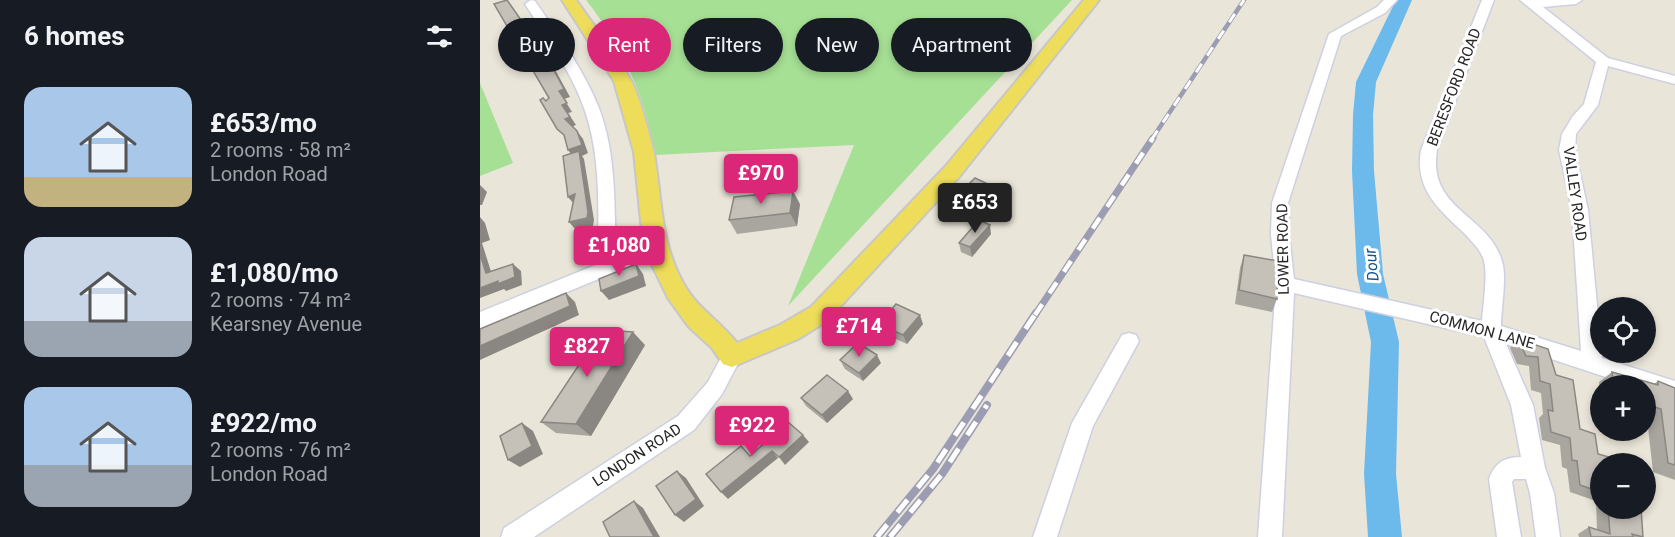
<!DOCTYPE html>
<meta charset="utf-8">
<style>
:root{--surface:#171b24;--page:#20242c;--text:#f1f3f6;--muted:#9ea1a6;--accent:#db2777}
body{margin:0;font-family:Roboto,sans-serif;background:var(--page);color:var(--text);height:100vh;display:flex;flex-direction:column;font-size:22px;white-space:nowrap}
*{box-sizing:border-box;margin:0}
p{font-size:20px;color:var(--muted)}
.icon{flex:none;width:33px;height:33px;fill:none;stroke:currentColor;stroke-width:2;stroke-linecap:round;stroke-linejoin:round}
.map{position:relative;flex:1;overflow:hidden}
.details{display:flex;flex-direction:column;background:var(--surface);width:480px}
.details>*{flex:none}
.guide{position:absolute;left:18px;top:18px;width:570px;height:54px;display:flex;gap:12px}
.controls{position:absolute;left:1110px;top:297px;display:grid;gap:12px}
.controls a{display:grid;place-items:center;width:66px;height:66px;border-radius:50%;background:var(--surface);box-shadow:0 3px 9px #0003;font-size:30px}
.price{position:absolute;translate:-50% -51px;padding:0 14px;border-radius:6px;background:var(--accent);color:#fff;font-size:20px;line-height:39px;filter:drop-shadow(0 2px 3px #0008)}
.price::after{content:'';position:absolute;left:50%;top:36px;width:18px;height:14px;margin-left:-9px;background:inherit;clip-path:polygon(0 0,100% 0,50% 100%)}
.price.on{background:#222;color:#fff}
ul{padding:0;list-style:none}
li{display:flex;align-items:center;gap:18px;height:150px;padding:0 24px}
li span{display:grid;place-items:center;flex:none;width:168px;height:120px;border-radius:18px;color:#555}
li>.icon{margin-inline-start:auto}
span .icon{width:72px;height:72px;fill:#fffc;stroke-width:1}
li b{font-size:26px}
h2{display:flex;justify-content:space-between;align-items:center;height:72px;padding:0 24px;font-size:26px}
.pill{padding:0 21px;border-radius:27px;background:var(--surface);box-shadow:0 3px 9px #0003;font-size:21px;line-height:54px}
.pill.on{background:var(--accent);color:#fff}
main{display:flex;flex:1;min-height:0}
.map>svg:first-child{display:block}
.green{fill:#a6e095}
.lines{fill:none;stroke-linecap:round;stroke-linejoin:round}
.river{fill:#6cbaec;fill-rule:evenodd}
.minor-casing{stroke:#ced0e1;stroke-width:3}
.major-casing{stroke:#c7c7c7;stroke-width:4}
.minor{fill:#fff;fill-rule:evenodd}
.major{fill:#eddd5a;fill-rule:evenodd}
.rail-far2-casing{stroke:#9c9db2;stroke-width:4.5}
.rail-far1-casing{stroke:#9c9db2;stroke-width:7}
.rail-casing{stroke:#9c9db2;stroke-width:8}
.rail-far2{stroke:#fff;stroke-width:3;stroke-dasharray:10;stroke-linecap:butt}
.rail-far1{stroke:#fff;stroke-width:4.5;stroke-dasharray:13;stroke-linecap:butt}
.rail{stroke:#fff;stroke-width:5;stroke-dasharray:16;stroke-linecap:butt}
.wall{fill:#a9a69f}
.shaded-wall{fill:#8a8782}
.building{fill:#c5c1b9;stroke:#8a8782;stroke-width:1.5}
.labels{text-anchor:middle;stroke-width:6;stroke-linejoin:round;paint-order:stroke}
.street-label{font-size:15px;fill:#272727;stroke:#fff}
.water-label{font-size:16px;font-style:italic;fill:#0f5694;stroke:#fff}
</style>
<main>
<section class="details">
<h2>6 homes<svg class="icon" aria-label="filters" viewBox="0 0 24 24"><path d="M4 7h16M4 17h16"/><circle cx="9" cy="7" r="2"/><circle cx="15" cy="17" r="2"/></svg></h2>
<ul>
<li><span style="background:linear-gradient(#a9c7e8 75%,#c2b280 0)"><svg class="icon" aria-label="home" viewBox="0 0 24 24"><path d="M3 11l9-7 9 7M6 9v11h12V9"/></svg></span><div><b>£653/mo</b><p>2 rooms · 58 m²</p><p>London Road</p></div></li>
<li><span style="background:linear-gradient(#c9d6e8 70%,#9aa5b1 0)"><svg class="icon" aria-label="home" viewBox="0 0 24 24"><path d="M3 11l9-7 9 7M6 9v11h12V9"/></svg></span><div><b>£1,080/mo</b><p>2 rooms · 74 m²</p><p>Kearsney Avenue</p></div></li>
<li><span style="background:linear-gradient(#a9c7e8 65%,#9aa5b1 0)"><svg class="icon" aria-label="home" viewBox="0 0 24 24"><path d="M3 11l9-7 9 7M6 9v11h12V9"/></svg></span><div><b>£922/mo</b><p>2 rooms · 76 m²</p><p>London Road</p></div></li>
</ul>
</section>
<div class="map">
<svg width="1195" height="537" viewBox="0 0 1195 537">
<rect width="100%" height="100%" fill="#eae5d9"/>
<g class="green">
<path d="M106 0H592L308 306 374 145 175 155C165 96 143 47 106 0Z"/>
<path d="M0 83 33 163 0 176Z"/>
</g>
<g class="lines">
<path class="river" d="M916 0H932L896 82 893 115 894 171 903 274 919 342 916 474 922 537H888L884 474 891 342 877 274 872 171 873 115 876 82Z"/>
<g class="minor-casing">
<g id="minor">
<path d="M51 0 55 1C78 35 104 70 119 108 137 156 134 208 136 258L178 244 184 246 187 251 184 256 133 273 0 328V312L118 264C118 213 122 158 104 108 91 71 66 37 45 4Z"/>
<path d="M904 0H917L905 13 861 36 808 203 809 235 814 279 1002 321C1003 305 1008 276 1004 261 1001 250 993 243 986 235 960 210 934 190 941 150L1002 0H1014L957 150C947 210 1008 214 1022 261 1027 277 1021 309 1021 326L1101 351 1092 210 1079 150 1082 134 1093 116 1104 104 1116 62 1040 0H1102L1096 4 1063 7 1128 58 1195 76V84L1128 66 1118 105 1096 134 1095 150 1108 210 1122 358 1195 381V399L1166 390V386H1153L1026 344 1053 405 1065 468 1074 493 1080 537H1056L1050 493 1046 479H1034L1032 482 1041 537H1017L1009 479C1015 463 1024 457 1041 457L1031 405 1004 337 814 293 802 537H778L796 284 791 235 792 203 849 34 897 7Z"/>
<path d="M649 333 656 335 659 341 613 426 577 537H553L592 423 642 335Z"/>
<path d="M252 347 259 350 262 356 242 394 214 430 54 537H21L24 528 198 416 228 382 245 350Z"/>
</g>
</g>
<g class="major-casing">
<path id="major" d="M82 0H96C114 26 135 52 150 79 159 94 170 136 174 153 182 198 180 245 205 286 218 309 241 322 257 343L300 325 331 307 465 167 604 0H619L479 177 347 321 318 339 252 367 243 364 232 348 209 327 188 298 173 267 162 231 154 152 134 81Z"/>
</g>
<use href="#minor" class="minor"/>
<use href="#major" class="major"/>
<g class="rail-far2-casing">
<path id="rail-far2" d="M672 139 764 0"/>
</g>
<g class="rail-far1-casing">
<path id="rail-far1" d="M555 315 673 138"/>
</g>
<g class="rail-casing">
<g id="rail">
<path d="M397 537 453 469 556 313"/>
<path d="M410 537 462 474 507 405"/>
</g>
</g>
<use href="#rail-far2" class="rail-far2"/>
<use href="#rail-far1" class="rail-far1"/>
<use href="#rail" class="rail"/>
</g>
<g class="wall">
<path d="M509 193 493 210 480 204 478 195Z"/>
<path d="M320 204 317 226 257 234 249 220Z"/>
<path d="M511 234 492 257 481 252 479 243Z"/>
<path d="M764 255 797 299 792 312 755 304 760 268Z"/>
<path d="M399 324H443L427 344 403 333Z"/>
<path d="M1038 339 1076 375 1100 429 1118 454 1120 464V498L1116 501 1090 492 1087 469 1082 467 1080 445 1062 440 1059 418 1063 414 1061 393 1051 390 1049 366 1037 364 1030 348Z"/>
<path d="M165 345 111 436 76 433 61 422Z"/>
<path d="M360 360 401 363 383 381 365 369Z"/>
<path d="M1132 372 1174 384 1178 381 1195 388V480L1173 472 1167 418H1166V386H1120V391L1119 382Z"/>
<path d="M321 398 373 399 347 423 326 406Z"/>
<path d="M1120 499V508H1161L1163 537H1099L1098 534 1109 527 1117 530 1116 501Z"/>
</g>
<g class="shaded-wall">
<path d="M66 56 72 64 90 97 84 99 92 112 88 113 96 125 91 127 85 119 79 91Z"/>
<path d="M97 131 103 139 108 153 102 156 104 159 114 220 113 226 95 229 89 222 107 218 94 158 88 150Z"/>
<path d="M508 184 509 193 493 210 491 201Z"/>
<path d="M0 185 7 192 2 205H0Z"/>
<path d="M313 191 320 204 317 226 310 213Z"/>
<path d="M95 194 94 204 88 197Z"/>
<path d="M0 217 5 223 10 240 2 243 14 281 6 273 0 254Z"/>
<path d="M510 225 511 234 492 257 490 247Z"/>
<path d="M33 264 41 271 42 285 26 291 24 289 0 298V288L18 281Z"/>
<path d="M156 264 163 274 166 286 129 300 121 291Z"/>
<path d="M86 293 95 302 99 315 0 360V346Z"/>
<path d="M440 315 443 324 427 344 423 335Z"/>
<path d="M153 332 165 345 111 436 96 424Z"/>
<path d="M397 355 401 363 383 381 379 373Z"/>
<path d="M368 391 373 399 347 423 342 415Z"/>
<path d="M42 423 53 431 63 454 40 467 28 460Z"/>
<path d="M323 435 329 442 305 465 299 457Z"/>
<path d="M292 451 298 458 248 499 241 492Z"/>
<path d="M197 471 206 478 224 506 204 522 195 515Z"/>
<path d="M154 501 163 508 180 537H174Z"/>
</g>
<g class="building">
<path d="M27 0 66 56 84 89 79 91 87 103 82 105 90 117 85 119 97 131 102 145 88 150 84 135 77 129 60 100 63 98 66 101 69 98 14 4Z"/>
<path d="M99 151 108 212 107 218 89 222 95 194 88 197 83 156Z"/>
<path d="M495 178 508 184 491 201 478 195Z"/>
<path d="M313 191 310 213 249 220 254 197Z"/>
<path d="M499 220 510 225 490 247 479 243Z"/>
<path d="M0 254 6 273 33 264 35 277 18 284V281L0 288Z"/>
<path d="M764 255 798 261 797 299 759 290Z"/>
<path d="M156 264 159 276 121 291 119 279Z"/>
<path d="M86 293 90 306 0 346V329Z"/>
<path d="M416 304 440 315 423 335 399 324Z"/>
<path d="M122 330 153 332 96 424 61 422Z"/>
<path d="M1038 339 1068 349 1076 375 1093 380 1100 429 1115 434 1118 454 1129 457V464H1120V492L1100 485 1097 461 1092 460 1090 438 1071 432 1068 410 1073 411 1070 384 1060 381 1058 357 1046 356Z"/>
<path d="M378 343 397 355 379 373 360 360Z"/>
<path d="M1132 372 1178 385V381L1195 388V465L1188 463 1181 409 1166 404V386L1134 385Z"/>
<path d="M347 375 368 391 342 415 321 398Z"/>
<path d="M308 422 323 435 299 457 292 451 241 492 226 474 261 446 270 456Z"/>
<path d="M42 423 52 446 28 460 20 436Z"/>
<path d="M197 471 216 499 195 515 176 486Z"/>
<path d="M154 501 174 537H130L123 522Z"/>
<path d="M1128 508H1161L1163 537 1152 534 1153 537H1111L1109 527 1130 534Z"/>
</g>
<g class="labels">
<g class="street-label">
<text transform="translate(974 87) rotate(-69)" y="5">BERESFORD ROAD</text>
<text transform="translate(1095 194) rotate(82)" y="5">VALLEY ROAD</text>
<text transform="translate(803 249) rotate(-91)" y="5">LOWER ROAD</text>
<text transform="translate(1002 330) rotate(15)" y="5">COMMON LANE</text>
<text transform="translate(157 455) rotate(-33)" y="5">LONDON ROAD</text>
</g>
<g class="water-label">
<text transform="translate(891 265) rotate(-96)" y="6">Dour</text>
</g>
</g>
</svg>
<div class="controls">
<a><svg class="icon" aria-label="locate" viewBox="0 0 24 24"><circle cx="12" cy="12" r="6"/><path d="M12 2v4M12 18v4M2 12h4M18 12h4"/></svg></a>
<a>+</a>
<a>−</a>
</div>
<b class="price" style="left:281px;top:205px">£970</b>
<b class="price on" style="left:495px;top:234px">£653</b>
<b class="price" style="left:139px;top:277px">£1,080</b>
<b class="price" style="left:379px;top:358px">£714</b>
<b class="price" style="left:107px;top:378px">£827</b>
<b class="price" style="left:272px;top:457px">£922</b>
<div class="guide">
<a class="pill">Buy</a>
<a class="pill on">Rent</a>
<a class="pill">Filters</a>
<a class="pill">New</a>
<a class="pill">Apartment</a>
</div>
</div>
</main>
